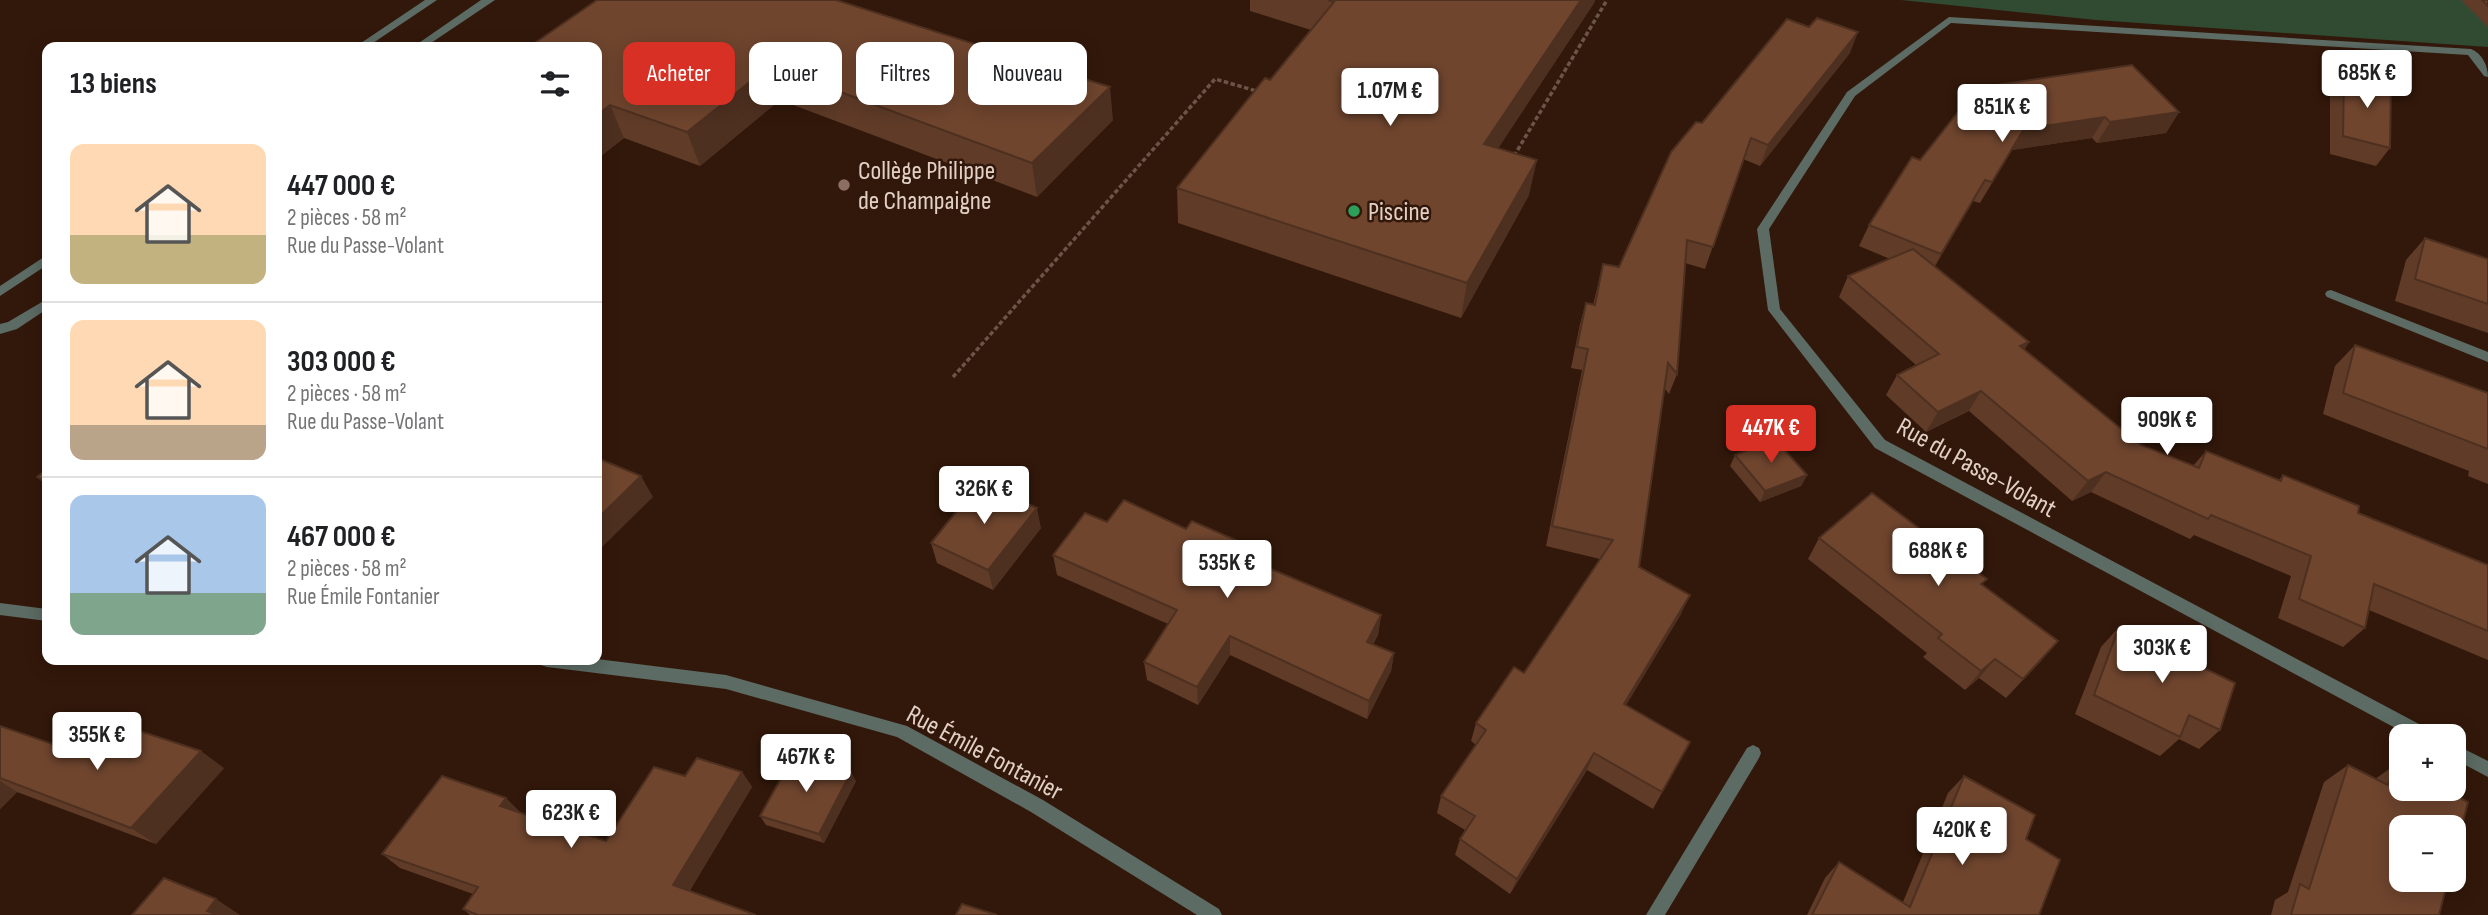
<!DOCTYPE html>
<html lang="fr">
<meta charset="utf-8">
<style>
:root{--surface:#fff;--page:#f6f6f6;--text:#202124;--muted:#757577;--line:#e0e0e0;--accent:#d93025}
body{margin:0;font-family:"Sofia Sans Condensed",sans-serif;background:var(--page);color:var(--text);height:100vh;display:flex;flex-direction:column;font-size:26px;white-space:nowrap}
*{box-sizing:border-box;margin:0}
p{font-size:23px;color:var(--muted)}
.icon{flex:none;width:38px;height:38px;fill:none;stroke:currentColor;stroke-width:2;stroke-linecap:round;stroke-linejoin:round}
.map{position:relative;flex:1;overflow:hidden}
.sheet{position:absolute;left:42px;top:42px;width:560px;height:623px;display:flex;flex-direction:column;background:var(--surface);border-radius:14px;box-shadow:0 4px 18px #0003}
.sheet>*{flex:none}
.hud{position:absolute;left:623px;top:42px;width:665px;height:63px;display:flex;gap:14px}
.fabs{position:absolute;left:2389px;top:724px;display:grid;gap:14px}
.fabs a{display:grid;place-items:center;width:77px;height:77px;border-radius:14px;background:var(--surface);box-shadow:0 4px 18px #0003;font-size:35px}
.price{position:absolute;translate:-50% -60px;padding:0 16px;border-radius:7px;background:#fff;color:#222;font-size:23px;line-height:46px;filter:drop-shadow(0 2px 4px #0008)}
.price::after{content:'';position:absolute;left:50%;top:42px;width:21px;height:16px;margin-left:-10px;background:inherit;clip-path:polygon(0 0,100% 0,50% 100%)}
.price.current{background:var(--accent);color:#fff}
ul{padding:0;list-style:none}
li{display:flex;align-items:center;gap:21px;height:175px;padding:0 28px}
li+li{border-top:2px solid var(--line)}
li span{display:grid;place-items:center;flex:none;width:196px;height:140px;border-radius:14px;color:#555}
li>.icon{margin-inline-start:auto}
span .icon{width:84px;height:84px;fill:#fffc;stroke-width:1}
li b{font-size:30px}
h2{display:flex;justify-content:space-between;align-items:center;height:84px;padding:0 28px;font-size:30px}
.chip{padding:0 24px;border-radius:14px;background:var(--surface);box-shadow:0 4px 18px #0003;font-size:24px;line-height:63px}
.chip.current{background:var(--accent);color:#fff}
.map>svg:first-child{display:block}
.green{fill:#304b31}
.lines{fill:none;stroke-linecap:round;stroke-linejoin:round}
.path{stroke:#6b5448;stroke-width:3.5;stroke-dasharray:4.5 2.5;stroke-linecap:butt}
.service{fill:#5c6b64;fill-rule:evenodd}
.minor{fill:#5c6b64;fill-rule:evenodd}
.tertiary{fill:#5c6b64;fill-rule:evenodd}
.wall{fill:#5f3b28}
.shaded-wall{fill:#4e3020}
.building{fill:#6f452e;stroke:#4e3020;stroke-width:2}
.education-dot{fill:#8d6e63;stroke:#32180a;stroke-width:2.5}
.leisure-dot{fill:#2e9e5b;stroke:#32180a;stroke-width:2.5}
.labels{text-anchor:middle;stroke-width:5;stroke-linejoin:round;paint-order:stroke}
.poi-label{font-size:26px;fill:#e2d0c7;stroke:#32180a;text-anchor:start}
.street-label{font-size:26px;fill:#e2d0c7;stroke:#32180a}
</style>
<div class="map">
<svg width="2488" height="915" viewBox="0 0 2488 915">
<rect width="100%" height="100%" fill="#32180a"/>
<path class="green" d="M1901 0H2488V47L2096 20Z"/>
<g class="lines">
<g class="path">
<path d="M1514 156 1607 0"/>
<path d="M953 377 1215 79 1260 92"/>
</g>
<g class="service">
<path d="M481 0H495L425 47H413Z"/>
<path d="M47 299V309L17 329 0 334V324L8 322Z"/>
</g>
<g class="minor">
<path d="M1949 17 2471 49C2482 53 2488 66 2488 77L2484 76 2468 55 1951 23 1855 96 1769 229 1780 309 1885 440 2434 732 2436 737H2412L1875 448 1768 310 1757 229 1847 92Z"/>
<path d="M2331 290 2488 352V362L2327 297 2325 294 2327 291Z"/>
<path d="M2454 744 2488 761V777L2454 759Z"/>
<path d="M1753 745 1759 748 1761 753 1759 758 1665 915H1646L1747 748Z"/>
</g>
<g class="tertiary">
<path d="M425 0H437L367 47H355Z"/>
<path d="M47 255V265L0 296V286Z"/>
<path d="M0 603 47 609V621L0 615Z"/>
<path d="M597 659 726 675 907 726 1043 800 1219 909 1222 915H1197L1031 812 897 737 726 689 547 667 541 665 539 660Z"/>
</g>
</g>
<g class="wall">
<path d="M597 0 1113 120 1037 197 780 100 700 166 624 138 597 159Z"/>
<path d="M1250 0H1595L1594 3 1498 148 1529 195 1461 318 1178 223 1177 188 1270 80 1311 30 1250 11Z"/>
<path d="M2461 0H2488V27Z"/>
<path d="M1809 27 1850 53 1760 166 1743 159 1705 269 1685 263 1677 374 1669 394 1664 388 1639 567 1681 614 1626 705 1690 742 1653 809 1587 770 1510 894 1455 855 1460 839 1465 830 1437 813 1441 796 1476 745 1471 741 1476 723 1524 673 1600 559 1546 546 1582 370 1571 368 1580 324 1586 303 1593 305 1603 264 1619 267 1702 123Z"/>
<path d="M2344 73 2390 148 2376 166 2330 154V91Z"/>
<path d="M1977 88 2179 112 2166 133 2097 143 2092 138 2012 150 1980 203 1973 201 1935 266 2029 342 2024 350 2141 445 2193 466 2206 451 2279 480 2283 475 2358 513 2488 565V660L2369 610 2365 628 2343 647 2278 618 2291 576 2194 535 2190 539 2091 492 2072 501 1969 411 1926 432 1886 395 1897 375 1916 365 1839 297 1848 276 1890 259 1859 246 1869 225Z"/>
<path d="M2425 238 2488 259V333L2395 301 2406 260Z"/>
<path d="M2355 345 2488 393V484L2468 476 2469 471 2323 414 2335 366Z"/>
<path d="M1735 455 1807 475 1801 486 1760 502 1730 466Z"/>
<path d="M47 469V486L37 477Z"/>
<path d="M1041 528 993 590 937 563 931 543Z"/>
<path d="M1819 538 1982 585 2041 661 2006 698 1979 678 1965 690 1923 657 1927 653 1808 559Z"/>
<path d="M1053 555 1253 562 1381 615 1378 635 1373 644 1394 653 1391 671 1367 719 1230 655 1198 705 1147 680 1144 662 1168 624 1057 575Z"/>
<path d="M2119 627 2220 730 2199 749 2179 739 2160 756 2075 714 2101 647Z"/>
<path d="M0 726 96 759 224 768 156 844 17 792 0 809Z"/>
<path d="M2348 765 2375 779 2395 765 2439 915H2271L2275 900 2288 892 2324 782Z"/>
<path d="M742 772 752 787 689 891 756 915H470L463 909 473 894 400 868 382 854 521 813 606 841 685 776Z"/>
<path d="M1964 776 2026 839 2039 915H1807L1825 878 1839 862 1903 902 1948 793Z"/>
<path d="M856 781 824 843 766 825 760 816Z"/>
</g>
<g class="shaded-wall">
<path d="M1581 0H1595L1594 3 1478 179 1484 144Z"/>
<path d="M1858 32 1850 53 1760 166 1768 145Z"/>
<path d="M770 66 780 100 700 166 687 132Z"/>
<path d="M1110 87 1113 120 1037 197 1032 163Z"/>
<path d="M610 105 624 138 597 159V115Z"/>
<path d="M2179 112 2166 133 2097 143 2110 122Z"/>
<path d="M2105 117 2092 138 2012 150 1980 203 2024 129Z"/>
<path d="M1537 160 1529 195 1461 318 1467 283Z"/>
<path d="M1985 180 1973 201 1930 275 1941 254Z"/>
<path d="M2029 342 2016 362 2020 346Z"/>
<path d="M1981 391 1969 411 1926 432 1938 412Z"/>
<path d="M2106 472 2091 492 2072 501 2088 481Z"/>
<path d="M1807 475 1801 486 1760 502 1765 491Z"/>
<path d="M641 476 653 497 597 552V519Z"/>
<path d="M1037 508 1041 528 993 590 988 570Z"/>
<path d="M1254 548 1253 568 1247 559Z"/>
<path d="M1690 595 1681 614 1616 722 1624 704Z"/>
<path d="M1381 615 1378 635 1365 661 1367 642Z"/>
<path d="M1230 636V655L1198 705 1197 687Z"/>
<path d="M2058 641 2041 661 2006 698 2023 679Z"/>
<path d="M1394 653 1391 671 1367 719 1369 701Z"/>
<path d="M1995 659 1979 678 1965 690 1981 671Z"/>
<path d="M201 751 224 768 156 844 131 828Z"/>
<path d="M1594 753 1587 770 1510 894 1517 879Z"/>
<path d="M742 772 752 787 685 899 673 885Z"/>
<path d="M851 772 856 781 824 843 819 834Z"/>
<path d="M0 781 17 792 0 809Z"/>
<path d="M506 798 521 813 500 806Z"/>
<path d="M216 899 240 915H214L207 911Z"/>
</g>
<g class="building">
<path d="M597 0H836L1110 87 1032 163 770 66 687 132 610 105 597 115V47H529Z"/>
<path d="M1328 0H1581L1484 144 1537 160 1467 283 1177 188 1265 78 1270 80 1334 2Z"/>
<path d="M2482 0H2488V6Z"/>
<path d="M1817 18 1858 32 1768 145 1751 138 1713 247 1687 240 1677 374 1668 363 1639 567 1690 595 1624 704 1690 742 1662 792 1594 753 1517 879 1460 839 1475 816 1441 796 1486 730 1476 723 1514 667 1524 673 1613 540 1552 526 1588 349 1577 347 1586 303 1595 305 1603 264 1619 267 1671 152 1696 122 1702 123 1787 19 1809 27Z"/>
<path d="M2132 65 2179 112 2110 122 2105 117 2024 129 1992 182 1985 180 1941 254 1869 225 1912 157 1920 160 1977 88Z"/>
<path d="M2344 73 2391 84 2390 148 2343 136Z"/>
<path d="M2425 238 2488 259V304L2415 279Z"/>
<path d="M1913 249 2029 342 2020 346 2141 445 2199 468 2206 451 2281 481 2283 475 2359 506 2358 513 2488 565V631L2374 584 2365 628 2299 599 2311 556 2211 515 2208 519 2106 472 2088 481 1981 391 1938 412 1897 375 1939 354 1848 276Z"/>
<path d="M2355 345 2488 393V449L2343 393Z"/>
<path d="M1775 439 1807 475 1765 491 1735 455Z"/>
<path d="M597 458 641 476 597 519Z"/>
<path d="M47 469V482L37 477Z"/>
<path d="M980 482 1037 508 988 570 931 543Z"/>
<path d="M1872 493 1987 579 1981 584 2058 641 2023 679 1995 659 1981 671 1938 638 1942 634 1819 538Z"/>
<path d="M1124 500 1186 529 1192 521 1254 548 1247 559 1381 615 1367 642 1394 653 1369 701 1230 636 1197 687 1144 662 1177 610 1053 555 1085 513 1107 522Z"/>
<path d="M2119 627 2235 683 2220 730 2189 715 2180 737 2094 695Z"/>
<path d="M0 726 96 759 127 727 201 751 131 828 0 778Z"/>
<path d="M794 755 851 772 819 834 760 816Z"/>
<path d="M697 758 742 772 673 885 756 915H478L463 909 478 887 382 854 442 776 506 798 500 806 606 841 654 767 685 776Z"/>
<path d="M2348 765 2388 785 2395 765 2401 768V789H2443L2468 802 2454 858V828H2401V880H2448L2439 915H2291L2300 884 2309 889Z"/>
<path d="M1964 776 2035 815 2026 839 2060 860 2039 915H1812L1839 862 1910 907Z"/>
<path d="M164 878 216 899 207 911 218 915H132Z"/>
<path d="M962 904 997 915H956Z"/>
</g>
<circle class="education-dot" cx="844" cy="185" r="7"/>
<circle class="leisure-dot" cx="1354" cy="211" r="7"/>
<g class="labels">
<g class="poi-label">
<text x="858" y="179">Collège Philippe<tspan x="858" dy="30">de Champaigne</tspan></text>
<text x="1368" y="220">Piscine</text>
</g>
<g class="street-label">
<text transform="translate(1977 467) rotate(29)" y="9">Rue du Passe-Volant</text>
<text transform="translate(985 752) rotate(28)" y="9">Rue Émile Fontanier</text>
</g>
</g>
</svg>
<div class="fabs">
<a>+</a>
<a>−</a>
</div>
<b class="price" style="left:2367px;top:110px">685K €</b>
<b class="price" style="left:1390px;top:128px">1.07M €</b>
<b class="price" style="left:2002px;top:144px">851K €</b>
<b class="price" style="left:2167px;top:457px">909K €</b>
<b class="price current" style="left:1771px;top:465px">447K €</b>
<b class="price" style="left:984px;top:526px">326K €</b>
<b class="price" style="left:1938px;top:588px">688K €</b>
<b class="price" style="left:1227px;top:600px">535K €</b>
<b class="price" style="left:2162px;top:685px">303K €</b>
<b class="price" style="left:97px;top:772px">355K €</b>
<b class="price" style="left:806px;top:794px">467K €</b>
<b class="price" style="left:571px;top:850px">623K €</b>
<b class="price" style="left:1962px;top:867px">420K €</b>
<div class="hud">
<a class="chip current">Acheter</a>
<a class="chip">Louer</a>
<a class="chip">Filtres</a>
<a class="chip">Nouveau</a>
</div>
<section class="sheet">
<h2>13 biens<svg class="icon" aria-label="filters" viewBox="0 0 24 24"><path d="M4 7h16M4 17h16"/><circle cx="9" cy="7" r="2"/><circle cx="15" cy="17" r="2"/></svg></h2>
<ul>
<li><span style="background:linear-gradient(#ffd9b3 65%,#c2b280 0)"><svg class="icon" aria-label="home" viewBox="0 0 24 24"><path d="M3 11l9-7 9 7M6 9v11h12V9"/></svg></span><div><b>447 000 €</b><p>2 pièces · 58 m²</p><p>Rue du Passe-Volant</p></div></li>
<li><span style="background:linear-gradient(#ffd9b3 75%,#b9a48a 0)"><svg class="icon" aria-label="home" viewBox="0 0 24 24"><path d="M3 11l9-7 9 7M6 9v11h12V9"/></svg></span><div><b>303 000 €</b><p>2 pièces · 58 m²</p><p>Rue du Passe-Volant</p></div></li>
<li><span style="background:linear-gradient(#a9c7e8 70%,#7fa58c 0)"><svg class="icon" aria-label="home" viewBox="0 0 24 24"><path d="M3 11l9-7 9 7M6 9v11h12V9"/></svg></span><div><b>467 000 €</b><p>2 pièces · 58 m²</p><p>Rue Émile Fontanier</p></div></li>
</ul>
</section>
</div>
